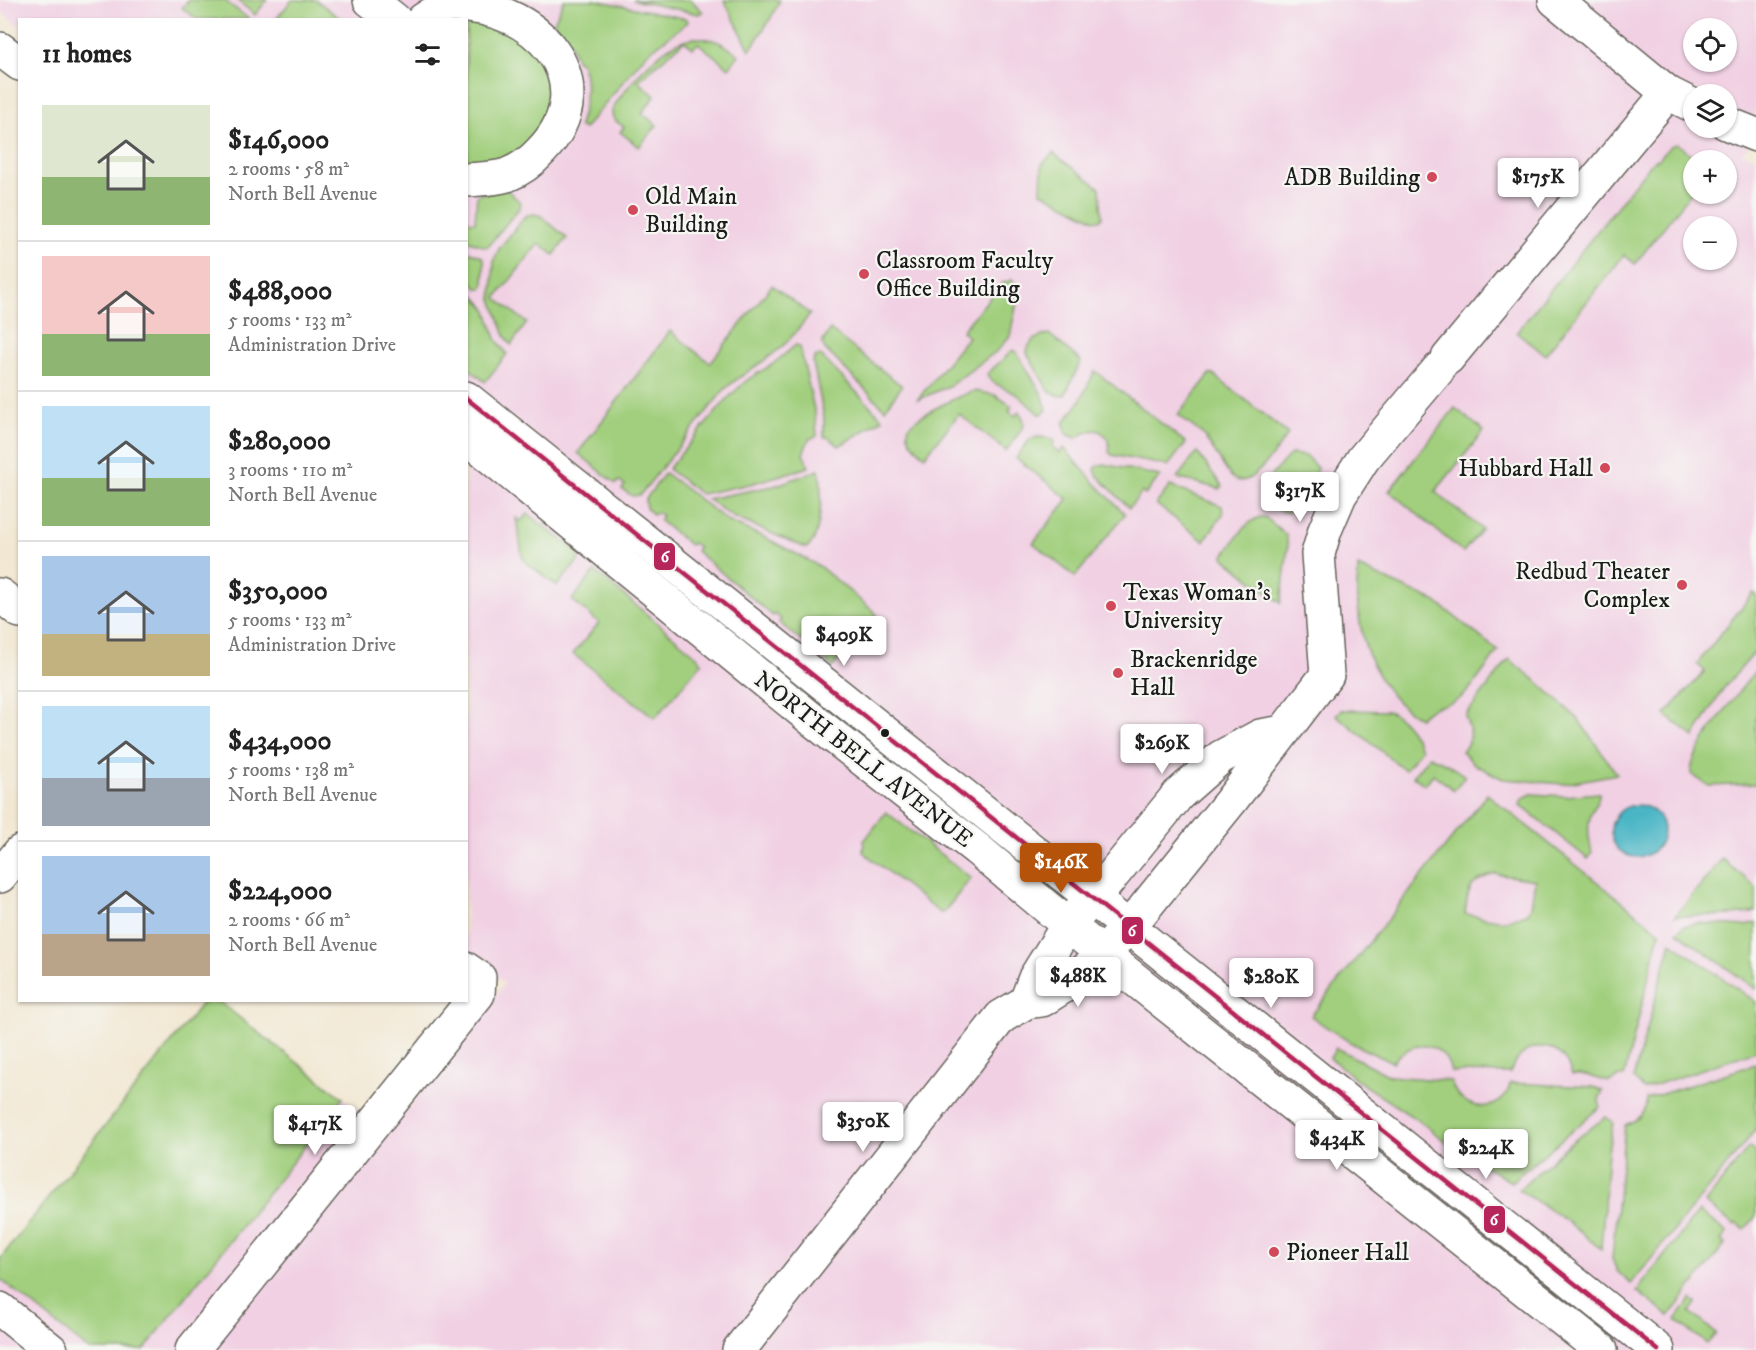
<!DOCTYPE html>
<meta charset="utf-8">
<style>
:root{--surface:#fff;--page:#f2f2f2;--text:#222;--muted:#767676;--line:#e0e0e0;--accent:#b45309}
body{margin:0;font-family:"IM FELL DW Pica",serif;background:var(--page);color:var(--text);height:100vh;display:flex;flex-direction:column;font-size:22px;white-space:nowrap}
*{box-sizing:border-box;margin:0}
p{font-size:20px;color:var(--muted)}
.icon{flex:none;width:33px;height:33px;fill:none;stroke:currentColor;stroke-width:2;stroke-linecap:round;stroke-linejoin:round}
.map{position:relative;flex:1;overflow:hidden}
.sheet{position:absolute;left:18px;top:18px;width:450px;height:984px;display:flex;flex-direction:column;background:var(--surface);border-radius:0px;box-shadow:0 2px 4px #0004}
.sheet>*{flex:none}
.tools{position:absolute;left:1683px;top:18px;display:grid;gap:12px}
.tools a{display:grid;place-items:center;width:54px;height:54px;border-radius:50%;background:var(--surface);box-shadow:0 2px 4px #0004;font-size:30px}
.price{position:absolute;translate:-50% -51px;padding:0 14px;border-radius:6px;background:#fff;color:#222;font-size:20px;line-height:39px;filter:drop-shadow(0 2px 3px #0008)}
.price::after{content:'';position:absolute;left:50%;top:36px;width:18px;height:14px;margin-left:-9px;background:inherit;clip-path:polygon(0 0,100% 0,50% 100%)}
.price.active{background:var(--accent);color:#fff}
ul{padding:0;list-style:none}
li{display:flex;align-items:center;gap:18px;height:150px;padding:0 24px}
li+li{border-top:2px solid var(--line)}
li span{display:grid;place-items:center;flex:none;width:168px;height:120px;border-radius:0px;color:#555}
li>.icon{margin-inline-start:auto}
span .icon{width:72px;height:72px;fill:#fffc;stroke-width:1}
li b{font-size:26px}
h2{display:flex;justify-content:space-between;align-items:center;height:72px;padding:0 24px;font-size:26px}
.map>svg:first-child{display:block}
.built{fill:#f1d0e3;fill-rule:evenodd}
.green{fill:#a1cf7d;stroke:#5e764c;stroke-width:1.5;fill-rule:evenodd}
.water{fill:#49b5c5;stroke:#326870;stroke-width:1.5}
.lines{fill:none;stroke-linecap:round;stroke-linejoin:round}
.minor-casing{stroke:#67635c;stroke-width:36}
.major-casing{stroke:#67635c;stroke-width:36}
.minor{stroke:#fff;stroke-width:33}
.major{stroke:#fff;stroke-width:33}
.bus-1-casing{stroke:#f6f6f2;stroke-width:9}
.bus-1{stroke:#b6265b;stroke-width:4.5}
.poi-dot{fill:#d1495b;stroke:#f6f6f2;stroke-width:2}
.bus-dot{fill:#1c1c1c;stroke:#f6f6f2;stroke-width:2}
.labels{text-anchor:middle;stroke-width:4.5;stroke-linejoin:round;paint-order:stroke}
.poi-label{font-size:24px;fill:#1c1c1c;stroke:#f6f6f2;text-anchor:start}
.street-label{font-size:24px;fill:#1c1c1c;stroke:#f6f6f2}
.line-badge{stroke:#f6f6f2;stroke-width:2}
.badge-label{font-size:16px;text-anchor:middle;font-weight:bold;fill:#fff}
</style>
<div class="map">
<svg width="1756" height="1350" viewBox="0 0 1756 1350">
<rect width="100%" height="100%" fill="#f6f6f2"/>
<filter id="ink" filterUnits="userSpaceOnUse"><feTurbulence type="fractalNoise" baseFrequency=".0167" numOctaves="2"/><feDisplacementMap in="SourceGraphic" scale="12" xChannelSelector="R" yChannelSelector="G"/><feConvolveMatrix kernelMatrix="1 2 1 2 8 2 1 2 1" color-interpolation-filters="sRGB"/></filter>
<filter id="wash" filterUnits="userSpaceOnUse"><feTurbulence type="fractalNoise" baseFrequency=".008" numOctaves="4" result="noise"/><feDisplacementMap in="SourceGraphic" scale="24" xChannelSelector="R" yChannelSelector="G"/><feGaussianBlur stdDeviation="1.35" result="paint"/><feColorMatrix in="noise" values="0 0 0 0 0 0 0 0 0 0 0 0 0 0 0 0 0 1.4 0 .05"/><feComposite in="paint" operator="in"/></filter>
<g filter="url(#wash)">
<rect width="100%" height="100%" fill="#f2e7d2"/>
<path class="built" d="M0 0H1756V136L1742 153 1756 158V1350H0V1259L204 1001H218L388 1134 505 983 466 953V20H20L19 26 0 11ZM1694 28H1726V62H1694ZM1694 94H1726V128H1694ZM1694 160H1726V194H1694ZM1694 226H1726V260H1694Z"/>
<g class="green">
<path d="M189 0H224L249 19H197L182 8Z"/>
<path d="M237 0H267L255 15Z"/>
<path d="M292 0H316L341 19H276Z"/>
<path d="M564 0H595L687 19 688 22 646 54 584 129 579 126C585 106 590 80 580 61H577L571 45 554 22Z"/>
<path d="M633 0H691L703 12 699 14Z"/>
<path d="M724 0H780L769 21 750 50Z"/>
<path d="M466 20 525 29 554 80 545 127 509 161 467 165Z"/>
<path d="M693 38C714 38 722 42 739 55L729 68 698 43 693 48 684 41 638 81 655 96 642 113 657 125 639 147 620 132 624 127C619 123 612 120 612 113 612 107 618 101 621 96 637 75 665 41 693 38Z"/>
<path d="M1677 144 1692 155 1712 160H1694L1693 190 1635 264 1624 255 1545 355 1517 332 1654 160 1659 159 1670 146Z"/>
<path d="M1053 153 1100 188 1102 218 1099 220H1095L1041 192 1042 164Z"/>
<path d="M505 188 521 203 520 207 489 245 486 247 467 240 466 221 475 222 477 195Z"/>
<path d="M534 214 541 216 567 238 554 255 539 243 496 298 527 323 511 345 505 336 492 299 494 260 499 249 525 216Z"/>
<path d="M467 251 481 256 484 259V285L482 289 477 288 467 276Z"/>
<path d="M1013 280 1019 292 1010 336 997 351 949 386 917 400 968 337 962 331 1002 283Z"/>
<path d="M772 285 810 314C800 327 791 340 778 350 760 365 741 374 724 390L640 495 632 496 622 489 625 485 619 481 616 484 578 453 670 331 710 363Z"/>
<path d="M466 287 486 308 496 339 507 354 485 382 467 367Z"/>
<path d="M830 330 902 386 885 409 825 349 822 343Z"/>
<path d="M1049 334 1081 361 1065 395 1059 396 1048 390 1027 353C1028 340 1038 337 1049 334Z"/>
<path d="M796 345 800 347 815 414 817 436 809 439 803 454 809 467 750 484 701 494 668 469 727 399 747 380 773 364Z"/>
<path d="M1013 350 1016 351 1042 394 1047 410 1042 414H1039L1018 395 994 383 987 376 988 373Z"/>
<path d="M816 356H821L883 419 839 446 828 437H824V417L813 362Z"/>
<path d="M1095 371 1186 443 1168 466 1112 455 1109 452C1111 441 1103 427 1090 431 1085 432 1080 436 1076 438L1066 434 1064 423 1080 401Z"/>
<path d="M1211 373 1288 434C1280 445 1250 492 1234 479 1223 470 1217 451 1206 440L1207 438 1178 415Z"/>
<path d="M974 391 995 395 1012 406 1009 411 1015 416 1019 412 1023 418 1024 426 1006 451 959 414 925 456C895 431 907 424 934 409 948 402 960 395 974 391Z"/>
<path d="M1455 408 1484 431 1435 492 1482 529 1463 552 1389 491Z"/>
<path d="M1037 437 1050 438 1055 441 1052 446 1060 453 1064 448 1092 480 1125 514 1075 577 1033 543 1068 499 1016 458 1029 440Z"/>
<path d="M1197 452 1222 486 1220 489 1177 478Z"/>
<path d="M1291 454 1306 456 1317 468C1314 481 1308 497 1299 507 1286 521 1261 504 1265 487 1267 479 1273 473 1278 468 1282 463 1286 458 1291 454Z"/>
<path d="M1104 464 1160 476 1145 495 1142 492 1129 508 1097 475 1095 469 1098 466Z"/>
<path d="M819 470C823 486 822 541 806 548L733 517 707 499 774 486Z"/>
<path d="M665 473 729 522 764 537 819 566 877 614 833 667 807 646 810 643 803 638 801 641 779 622 781 619 775 614 773 616 696 551 698 547 693 543 690 545 659 520 662 516 657 512 654 515 646 508 645 500Z"/>
<path d="M1170 486 1222 506 1223 514 1204 541 1156 504Z"/>
<path d="M528 514 575 550 580 559 557 586 523 560 516 518 521 521Z"/>
<path d="M1260 517H1265L1286 535 1288 547 1281 603 1223 557C1233 544 1244 522 1260 517Z"/>
<path d="M1358 567 1436 602 1498 651C1489 663 1471 691 1460 698 1444 709 1434 702 1419 718 1412 713 1403 708 1397 701 1363 665 1354 614 1358 567Z"/>
<path d="M595 571 698 657 702 663 655 718 573 654 599 623 572 600Z"/>
<path d="M1753 593 1756 595V651L1723 689 1694 737 1665 715 1705 671 1697 664Z"/>
<path d="M1509 659 1539 683 1578 719 1617 774 1563 784 1503 779 1475 765 1462 752C1472 740 1471 730 1465 716Z"/>
<path d="M1756 670V784L1709 786 1691 774C1689 751 1740 691 1756 670Z"/>
<path d="M1341 710 1388 711C1404 717 1414 734 1421 749L1405 770 1336 715Z"/>
<path d="M1429 756 1447 764 1465 776 1454 790 1433 774 1425 785 1413 776Z"/>
<path d="M1599 793C1600 801 1595 805 1592 812 1586 826 1589 839 1592 853L1588 859 1520 805 1522 799 1531 794 1565 796Z"/>
<path d="M1487 794 1660 932 1624 1077H1618L1609 1082 1586 1075H1572C1562 1039 1523 1037 1510 1073L1451 1072C1444 1040 1411 1038 1393 1062 1360 1049 1339 1037 1311 1016ZM1495 874 1535 880 1531 907 1527 914 1503 921 1465 914C1468 889 1469 881 1495 874Z"/>
<path d="M886 812 971 878 944 912 940 913 863 852 864 841Z"/>
<path d="M1722 859 1756 887V912C1730 918 1702 914 1675 916Z"/>
<path d="M1697 923 1745 926 1756 923V989L1677 932 1684 926Z"/>
<path d="M1671 942 1756 1002V1051L1644 1089 1633 1079Z"/>
<path d="M204 1001H218L343 1098 144 1350H89L0 1279V1259Z"/>
<path d="M1336 1048 1390 1076 1451 1081C1458 1113 1506 1116 1510 1083L1594 1087 1603 1091 1599 1099 1600 1107 1511 1182 1450 1145 1422 1123 1365 1086 1330 1058Z"/>
<path d="M1756 1064V1129L1631 1284 1617 1271 1612 1259 1625 1125C1638 1120 1647 1113 1646 1099Z"/>
<path d="M1606 1117 1613 1122 1608 1151 1601 1249 1564 1219 1519 1190 1568 1145Z"/>
<path d="M1749 1147 1756 1153V1216L1745 1230 1736 1223 1734 1225 1705 1203Z"/>
<path d="M1699 1211 1727 1233 1721 1241 1725 1244 1669 1316 1637 1291Z"/>
<path d="M1691 1299 1696 1303 1690 1312 1716 1333 1707 1344 1676 1320Z"/>
</g>
<circle class="water" cx="1637" cy="831" r="26"/>
</g>
<g filter="url(#ink)">
<g class="lines">
<g class="minor-casing">
<g id="minor">
<path d="M370 0 395 20"/>
<path d="M1555 0 1668 93 1694 106"/>
<path d="M423 20C431 15 439 9 447 6 536 0 607 83 541 151 532 161 520 170 507 175 494 179 480 179 466 180"/>
<path d="M1726 123 1756 135"/>
<path d="M1448 358 1668 93"/>
<path d="M0 595 20 611"/>
<path d="M0 876 20 852"/>
<path d="M1026 1002 1035 978 1068 925 1104 886 1178 795 1221 757 1260 736 1283 732"/>
<path d="M0 1309 51 1350"/>
<path d="M192 1350 478 994 479 978 466 969"/>
<path d="M739 1350 1001 1017 1026 1002 1042 1000 1077 978 1103 954 1138 916 1230 802 1327 675 1318 554 1325 530 1340 495 1363 459 1438 370"/>
</g>
</g>
<g class="major-casing">
<g id="major">
<path d="M0 49 20 64"/>
<path d="M466 398 1658 1350"/>
<path d="M466 437 814 721 977 849 1103 954 1601 1350"/>
</g>
</g>
<use href="#minor" class="minor"/>
<use href="#major" class="major"/>
<g class="bus-1-casing">
<path id="bus-1" d="M466 398 1658 1350"/>
</g>
<use href="#bus-1" class="bus-1"/>
</g>
</g>
<g class="poi-dot">
<circle cx="1432" cy="177" r="6"/>
<circle cx="633" cy="210" r="6"/>
<circle cx="864" cy="274" r="6"/>
<circle cx="1605" cy="468" r="6"/>
<circle cx="1682" cy="585" r="6"/>
<circle cx="1111" cy="606" r="6"/>
<circle cx="1118" cy="673" r="6"/>
<circle cx="1274" cy="1252" r="6"/>
</g>
<circle class="bus-dot" cx="885" cy="733" r="5"/>
<g class="labels">
<g class="poi-label">
<text x="1420" y="185" text-anchor="end">ADB Building</text>
<text x="645" y="204">Old Main<tspan x="645" dy="28">Building</tspan></text>
<text x="876" y="268">Classroom Faculty<tspan x="876" dy="28">Office Building</tspan></text>
<text x="1593" y="476" text-anchor="end">Hubbard Hall</text>
<text x="1670" y="579" text-anchor="end">Redbud Theater<tspan x="1670" dy="28">Complex</tspan></text>
<text x="1123" y="600">Texas Woman's<tspan x="1123" dy="28">University</tspan></text>
<text x="1130" y="667">Brackenridge<tspan x="1130" dy="28">Hall</tspan></text>
<text x="1286" y="1260">Pioneer Hall</text>
</g>
<g class="street-label">
<text transform="translate(864 759) rotate(38)" y="8">NORTH BELL AVENUE</text>
</g>
</g>
<g class="line-badge">
<rect x="653" y="542" width="23" height="29" rx="6" fill="#b6265b"/>
<rect x="1121" y="916" width="23" height="29" rx="6" fill="#b6265b"/>
<rect x="1483" y="1205" width="23" height="29" rx="6" fill="#b6265b"/>
</g>
<g class="badge-label">
<text x="665" y="562">6</text>
<text x="1132" y="936">6</text>
<text x="1494" y="1225">6</text>
</g>
</svg>
<div class="tools">
<a><svg class="icon" aria-label="locate" viewBox="0 0 24 24"><circle cx="12" cy="12" r="6"/><path d="M12 2v4M12 18v4M2 12h4M18 12h4"/></svg></a>
<a><svg class="icon" aria-label="layers" viewBox="0 0 24 24"><path d="M12 4l9 5-9 5-9-5zM3 14l9 5 9-5"/></svg></a>
<a>+</a>
<a>−</a>
</div>
<b class="price" style="left:1538px;top:209px">$175K</b>
<b class="price" style="left:1300px;top:523px">$317K</b>
<b class="price" style="left:844px;top:667px">$409K</b>
<b class="price" style="left:1162px;top:775px">$269K</b>
<b class="price active" style="left:1061px;top:894px">$146K</b>
<b class="price" style="left:1078px;top:1008px">$488K</b>
<b class="price" style="left:1271px;top:1009px">$280K</b>
<b class="price" style="left:863px;top:1153px">$350K</b>
<b class="price" style="left:315px;top:1156px">$417K</b>
<b class="price" style="left:1337px;top:1171px">$434K</b>
<b class="price" style="left:1486px;top:1180px">$224K</b>
<section class="sheet">
<h2>11 homes<svg class="icon" aria-label="filters" viewBox="0 0 24 24"><path d="M4 7h16M4 17h16"/><circle cx="9" cy="7" r="2"/><circle cx="15" cy="17" r="2"/></svg></h2>
<ul>
<li><span style="background:linear-gradient(#dfe7d0 60%,#8fb573 0)"><svg class="icon" aria-label="home" viewBox="0 0 24 24"><path d="M3 11l9-7 9 7M6 9v11h12V9"/></svg></span><div><b>$146,000</b><p>2 rooms · 58 m²</p><p>North Bell Avenue</p></div></li>
<li><span style="background:linear-gradient(#f6c9c9 65%,#8fb573 0)"><svg class="icon" aria-label="home" viewBox="0 0 24 24"><path d="M3 11l9-7 9 7M6 9v11h12V9"/></svg></span><div><b>$488,000</b><p>5 rooms · 133 m²</p><p>Administration Drive</p></div></li>
<li><span style="background:linear-gradient(#bfe0f5 60%,#8fb573 0)"><svg class="icon" aria-label="home" viewBox="0 0 24 24"><path d="M3 11l9-7 9 7M6 9v11h12V9"/></svg></span><div><b>$280,000</b><p>3 rooms · 110 m²</p><p>North Bell Avenue</p></div></li>
<li><span style="background:linear-gradient(#a9c7e8 65%,#c2b280 0)"><svg class="icon" aria-label="home" viewBox="0 0 24 24"><path d="M3 11l9-7 9 7M6 9v11h12V9"/></svg></span><div><b>$350,000</b><p>5 rooms · 133 m²</p><p>Administration Drive</p></div></li>
<li><span style="background:linear-gradient(#bfe0f5 60%,#9aa5b1 0)"><svg class="icon" aria-label="home" viewBox="0 0 24 24"><path d="M3 11l9-7 9 7M6 9v11h12V9"/></svg></span><div><b>$434,000</b><p>5 rooms · 138 m²</p><p>North Bell Avenue</p></div></li>
<li><span style="background:linear-gradient(#a9c7e8 65%,#b9a48a 0)"><svg class="icon" aria-label="home" viewBox="0 0 24 24"><path d="M3 11l9-7 9 7M6 9v11h12V9"/></svg></span><div><b>$224,000</b><p>2 rooms · 66 m²</p><p>North Bell Avenue</p></div></li>
</ul>
</section>
</div>
